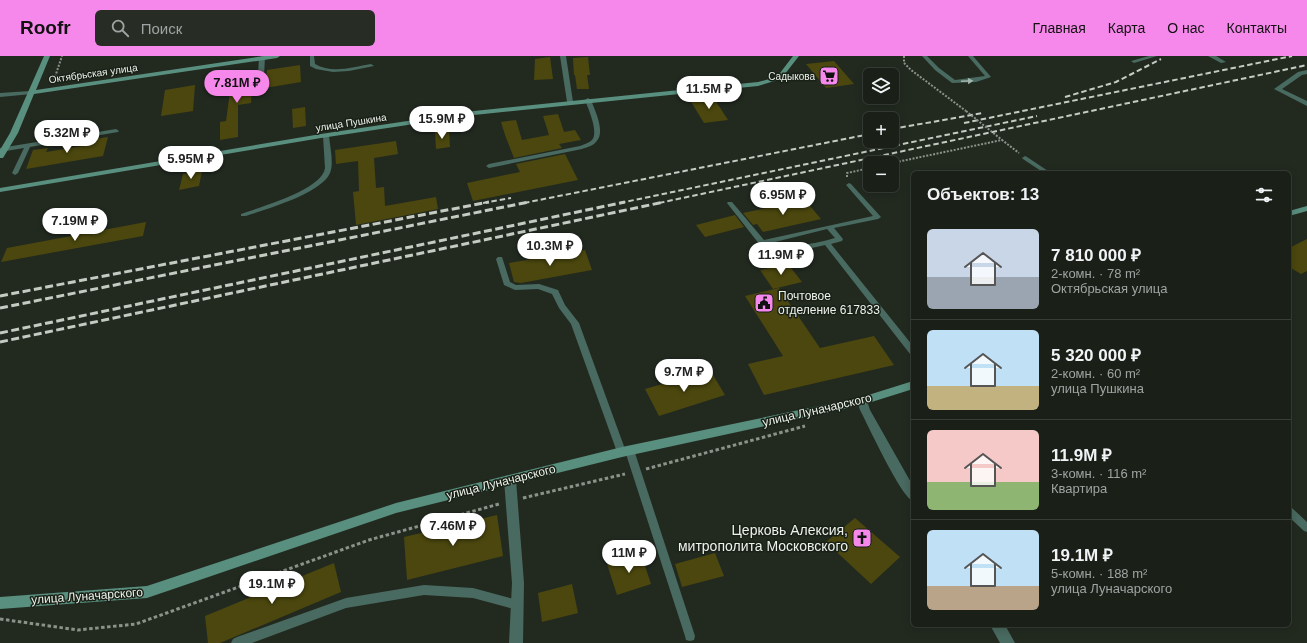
<!DOCTYPE html>
<html lang="ru">
<meta charset="utf-8">
<style>
:root{--surface:#1a2018;--page:#272d25;--text:#f1f3f6;--muted:#9fa3a2;--line:#383e37;--accent:#f788eb}
body{margin:0;font-family:Helvetica,sans-serif;background:var(--page);color:var(--text);height:100vh;display:flex;flex-direction:column;font-size:15px;white-space:nowrap}
*{box-sizing:border-box;margin:0}
p{font-size:13px;color:var(--muted)}
.icon{flex:none;width:22px;height:22px;fill:none;stroke:currentColor;stroke-width:2;stroke-linecap:round;stroke-linejoin:round}
.map{position:relative;flex:1;overflow:hidden}
.sheet{position:absolute;left:911px;top:115px;width:380px;height:456px;display:flex;flex-direction:column;background:var(--surface);border-radius:6px;box-shadow:0 2px 10px #0003,0 0 0 1px var(--line)}
.sheet>*{flex:none}
.controls{position:absolute;left:863px;top:12px;display:grid;gap:8px}
.controls a{display:grid;place-items:center;width:36px;height:36px;border-radius:6px;background:var(--surface);box-shadow:0 2px 10px #0003,0 0 0 1px var(--line);font-size:20px}
.price{position:absolute;translate:-50% -34px;padding:0 9px;border-radius:14px;background:#fff;color:#222;font-size:13px;line-height:26px;filter:drop-shadow(0 1px 2px #0008)}
.price::after{content:'';position:absolute;left:50%;top:24px;width:12px;height:9px;margin-left:-6px;background:inherit;clip-path:polygon(0 0,100% 0,50% 100%)}
.price.current{background:var(--accent);color:#111}
ul{padding:0;list-style:none}
li{display:flex;align-items:center;gap:12px;height:100px;padding:0 16px}
li+li{border-top:1px solid var(--line)}
li span{display:grid;place-items:center;flex:none;width:112px;height:80px;border-radius:6px;color:#555}
li>.icon{margin-inline-start:auto}
span .icon{width:48px;height:48px;fill:#fffc;stroke-width:1}
li b{font-size:17px}
h2{display:flex;justify-content:space-between;align-items:center;height:48px;padding:0 16px;font-size:17px}
header{display:flex;align-items:center;gap:24px;box-sizing:border-box;height:56px;padding:0 20px;background:var(--accent);color:#111}
header strong{font-size:19px}
nav{display:flex;gap:22px;margin-inline-start:auto;font-size:14px}
.search{width:280px;height:36px;background:var(--page);display:flex;align-items:center;gap:10px;box-sizing:border-box;padding:0 14px;border-radius:6px;color:var(--muted);font-size:15px}
.map>svg:first-child{display:block}
.building{fill:#4b470e}
.lines{fill:none;stroke-linecap:round;stroke-linejoin:round}
.path-far1{stroke:#8b9289;stroke-width:2;stroke-dasharray:2 1.5;stroke-linecap:butt}
.path{stroke:#8b9289;stroke-width:3;stroke-dasharray:3.5 2.5;stroke-linecap:butt}
.lane{fill:#496a60;fill-rule:evenodd}
.street{fill:#496a60;fill-rule:evenodd}
.secondary{fill:#598f7f;fill-rule:evenodd}
.rail-far1{stroke:#c5cbc3;stroke-width:2;stroke-dasharray:5.5 3;stroke-linecap:butt}
.rail{stroke:#c5cbc3;stroke-width:3;stroke-dasharray:8 3.5;stroke-linecap:butt}
.path-bridge{stroke:#8b9289;stroke-width:2;stroke-dasharray:2 1.5;stroke-linecap:butt}
.oneway{fill:#a3b5ac}
.labels{text-anchor:middle;stroke-width:3;stroke-linejoin:round;paint-order:stroke}
.far-street-label{font-size:10px;fill:#edf2eb;stroke:#192117}
.far-poi-label{font-size:10px;fill:#edf2eb;stroke:#192117;text-anchor:end}
.poi-label{font-size:12px;fill:#edf2eb;stroke:#192117;text-anchor:start}
.street-label{font-size:12px;fill:#edf2eb;stroke:#192117}
.near-poi-label{font-size:14px;fill:#edf2eb;stroke:#192117;text-anchor:end}
</style>
<header>
<strong>Roofr</strong>
<div class="search"><svg class="icon" aria-label="search" viewBox="0 0 24 24"><circle cx="10" cy="10" r="6"/><path d="M15 15l6 6"/></svg>Поиск</div>
<nav><a>Главная</a><a>Карта</a><a>О нас</a><a>Контакты</a></nav>
</header>
<div class="map">
<svg width="1307" height="587" viewBox="0 0 1307 587">
<rect width="100%" height="100%" fill="#222a20"/>
<g class="building">
<path d="M550 1 553 23 534 24 535 3Z"/>
<path d="M588 1 590 19H587L589 33H577L575 19H574L573 2Z"/>
<path d="M834 5 854 28 826 32 806 8Z"/>
<path d="M300 9 301 26 265 32 267 14Z"/>
<path d="M257 18 256 33 252 34 251 47 238 49V81L220 84V66L226 65 232 21Z"/>
<path d="M195 29 193 55 161 60 165 34Z"/>
<path d="M713 41 728 64 704 67 690 44Z"/>
<path d="M305 51 306 70 293 72 292 53Z"/>
<path d="M558 58 564 76 575 74 581 84 559 88 562 92 514 102 505 79 501 66 516 64 522 84 549 79 543 60Z"/>
<path d="M449 74 450 91 436 93 435 76Z"/>
<path d="M108 81 103 100 26 113 33 94 48 92 46 96 94 88 95 83Z"/>
<path d="M396 85 398 98 374 102 376 132 384 131 385 150 436 141 438 153 356 169 353 136 359 135 358 105 336 108 335 94Z"/>
<path d="M565 98 578 124 473 145 467 127 520 116 516 108Z"/>
<path d="M202 115 199 130 179 134 183 118Z"/>
<path d="M805 144 821 163 763 176 757 168 753 169 743 157Z"/>
<path d="M735 159 744 171 705 181 696 169Z"/>
<path d="M146 166 143 180 1 206 7 192Z"/>
<path d="M1307 183V215L1301 218 1289 211V192Z"/>
<path d="M585 194 592 214 521 227 514 226 509 207Z"/>
<path d="M788 208 802 226 773 233 760 214Z"/>
<path d="M779 232 820 292 874 280 894 309 764 339 748 308 783 300 745 240Z"/>
<path d="M710 314 725 339 659 360 645 333Z"/>
<path d="M497 459 503 500 407 524 404 481Z"/>
<path d="M855 462 900 501 871 528 826 486Z"/>
<path d="M715 497 724 520 682 531 675 508Z"/>
<path d="M641 498 651 528 617 539 607 508Z"/>
<path d="M334 507 341 536 220 587H208L205 560Z"/>
<path d="M572 528 578 557 542 566 538 537Z"/>
</g>
<g class="lines">
<g class="path-far1">
<path d="M904 0V7L911 14 966 55"/>
<path d="M54 24 62 0"/>
<path d="M892 107 1002 84 1019 97"/>
<path d="M847 121V117L870 112"/>
</g>
<g class="path">
<path d="M646 413 805 370"/>
<path d="M523 442 625 418"/>
<path d="M0 563 78 574 136 568 369 484 499 448"/>
</g>
<g class="lane">
<path d="M262 0 265 2 263 36 260 38 257 36 259 2Z"/>
<path d="M310 0H314L315 8C332 18 353 11 371 8L374 10 349 15 333 16 316 13 310 10Z"/>
<path d="M922 0H927L939 12 955 24 985 20 968 0H973L991 21 976 26 952 27 935 14Z"/>
<path d="M1149 0H1157L1134 7 1131 5Z"/>
<path d="M30 35 33 37 32 38 0 41V37Z"/>
<path d="M588 42 591 44C595 55 606 76 596 86 593 90 587 91 582 93L489 112 486 110 489 108 580 90C584 88 589 87 592 84 599 76 588 52 585 44Z"/>
<path d="M116 73 119 75 118 76 30 91 18 117 15 119 12 117 24 92 0 96V92Z"/>
<path d="M326 78 329 80C330 91 334 107 330 117 322 137 265 154 245 160H241V158C260 151 322 134 325 112L323 80Z"/>
<path d="M1025 100 1027 101 1051 117H1044L1023 103 1022 102Z"/>
<path d="M849 127 851 128 881 161 878 163 834 172 843 183 842 185 831 188 913 290V299L910 298 825 189C808 193 773 202 760 189L727 147 728 146H732L764 184 873 160 847 130 846 129ZM827 173 835 182C821 186 779 196 767 188Z"/>
<path d="M498 201H502L510 226 516 229 539 228 558 234 565 249 579 267 625 393 629 390 632 391 634 394 695 580 694 584 690 585 686 584 685 580 626 398 622 400 619 399 617 396 571 268 559 252 552 238 538 233 515 234 504 229 496 203Z"/>
<path d="M1289 451 1292 452 1307 466V476L1304 475 1289 461Z"/>
<path d="M424 529 473 532 517 544 521 545 522 549 521 553 517 554 473 542 424 539 346 552 252 587H231L233 583 237 581 346 542Z"/>
</g>
<g class="street">
<path d="M560 0H566L573 46 570 48 567 46Z"/>
<path d="M1208 0H1216L1226 6 1221 7Z"/>
<path d="M1307 14V18L1302 19 1282 33 1307 45V50L1274 33 1298 16Z"/>
<path d="M862 341 866 342 870 354 913 430V445C901 441 868 369 860 354L857 345 858 342Z"/>
<path d="M510 419 514 420 516 424 524 527 523 587H509L512 527 504 424 506 420Z"/>
<path d="M990 569H1005L1015 587H1000Z"/>
</g>
<g class="secondary">
<path d="M44 0H50L36 34 264 0H280L277 2 34 38 18 77 3 102H0V94L10 77Z"/>
<path d="M793 0H799L781 23 758 30 474 59 321 82 0 136V132L321 78 474 55 758 26 777 21Z"/>
<path d="M1307 150V155L1289 160V155Z"/>
<path d="M913 325V333L862 349 622 401 396 457 147 542 0 553V541L147 530 396 447 622 391 862 341Z"/>
</g>
<g class="rail-far1">
<path d="M1065 41 1116 26 1161 3"/>
<path d="M964 67 1292 0"/>
<path d="M892 73 983 57"/>
<path d="M483 147 511 142"/>
<path d="M524 147 870 78"/>
<path d="M620 147 1037 60"/>
<path d="M659 147 1307 9"/>
</g>
<g class="rail">
<path d="M0 240 489 146"/>
<path d="M0 252 529 146"/>
<path d="M0 277 625 146"/>
<path d="M0 286 664 146"/>
</g>
<path class="path-bridge" d="M966 55 1002 84"/>
</g>
<defs><path id="oneway-solid" d="M-6-.8H1V-3.2L6.5 0L1 3.2V.8H-6Z"/></defs>
<use class="oneway" href="#oneway-solid" transform="translate(967 25) rotate(-3)"/>
<defs>
<g id="supermarket-square" transform="scale(1)"><rect x="-9" y="-9" width="18" height="18" rx="4" fill="#f788eb" stroke="#192117"/><path d="M-6-5.5h2.5l.6 2H6L4.5 2H-2.5L-4.4-4H-6ZM-1.5 3.2a1.3 1.3 0 1 0 .1 0ZM3 3.2a1.3 1.3 0 1 0 .1 0Z" fill="#111"/></g>
<g id="civic-square" transform="scale(1)"><rect x="-9" y="-9" width="18" height="18" rx="4" fill="#f788eb" stroke="#192117"/><path d="M-.6-6.5H3V-4.5H.6V-3L4-1V1h2V6H-6V1h2V-1L-.6-3ZM-1.2 2.5V6h2.4V2.5Z" fill="#111"/></g>
<g id="church-square" transform="scale(1)"><rect x="-9" y="-9" width="18" height="18" rx="4" fill="#f788eb" stroke="#192117"/><path d="M-1.2-6h2.4v3.5h3.3v2.4h-3.3V6h-2.4V-.1h-3.3v-2.4h3.3Z" fill="#111"/></g>
</defs>
<g fill-rule="evenodd">
<use href="#supermarket-square" x="829" y="20"/>
<use href="#civic-square" x="764" y="247"/>
<use href="#church-square" x="862" y="482"/>
</g>
<g class="labels">
<g class="far-street-label">
<text transform="translate(93 17) rotate(-8)" y="4">Октябрьская улица</text>
<text transform="translate(351 66) rotate(-9)" y="4">улица Пушкина</text>
</g>
<g class="far-poi-label">
<text x="815" y="24">Садыкова</text>
</g>
<g class="poi-label">
<text x="778" y="244">Почтовое<tspan x="778" dy="14">отделение 617833</tspan></text>
</g>
<g class="street-label">
<text transform="translate(817 354) rotate(-13)" y="4">улица Луначарского</text>
<text transform="translate(501 426) rotate(-14)" y="4">улица Луначарского</text>
<text transform="translate(87 540) rotate(-4)" y="4">улица Луначарского</text>
</g>
<g class="near-poi-label">
<text x="848" y="479">Церковь Алексия,<tspan x="848" dy="16">митрополита Московского</tspan></text>
</g>
</g>
</svg>
<div class="controls">
<a><svg class="icon" aria-label="layers" viewBox="0 0 24 24"><path d="M12 4l9 5-9 5-9-5zM3 14l9 5 9-5"/></svg></a>
<a>+</a>
<a>−</a>
</div>
<b class="price current" style="left:237px;top:48px">7.81M ₽</b>
<b class="price" style="left:709px;top:54px">11.5M ₽</b>
<b class="price" style="left:442px;top:84px">15.9M ₽</b>
<b class="price" style="left:67px;top:98px">5.32M ₽</b>
<b class="price" style="left:191px;top:124px">5.95M ₽</b>
<b class="price" style="left:783px;top:160px">6.95M ₽</b>
<b class="price" style="left:75px;top:186px">7.19M ₽</b>
<b class="price" style="left:550px;top:211px">10.3M ₽</b>
<b class="price" style="left:781px;top:220px">11.9M ₽</b>
<b class="price" style="left:684px;top:337px">9.7M ₽</b>
<b class="price" style="left:453px;top:491px">7.46M ₽</b>
<b class="price" style="left:629px;top:518px">11M ₽</b>
<b class="price" style="left:272px;top:549px">19.1M ₽</b>
<section class="sheet">
<h2>Объектов: 13<svg class="icon" aria-label="filters" viewBox="0 0 24 24"><path d="M4 7h16M4 17h16"/><circle cx="9" cy="7" r="2"/><circle cx="15" cy="17" r="2"/></svg></h2>
<ul>
<li><span style="background:linear-gradient(#c9d6e8 60%,#9aa5b1 0)"><svg class="icon" aria-label="home" viewBox="0 0 24 24"><path d="M3 11l9-7 9 7M6 9v11h12V9"/></svg></span><div><b>7 810 000 ₽</b><p>2-комн. · 78 m²</p><p>Октябрьская улица</p></div></li>
<li><span style="background:linear-gradient(#bfe0f5 70%,#c2b280 0)"><svg class="icon" aria-label="home" viewBox="0 0 24 24"><path d="M3 11l9-7 9 7M6 9v11h12V9"/></svg></span><div><b>5 320 000 ₽</b><p>2-комн. · 60 m²</p><p>улица Пушкина</p></div></li>
<li><span style="background:linear-gradient(#f6c9c9 65%,#8fb573 0)"><svg class="icon" aria-label="home" viewBox="0 0 24 24"><path d="M3 11l9-7 9 7M6 9v11h12V9"/></svg></span><div><b>11.9M ₽</b><p>3-комн. · 116 m²</p><p>Квартира</p></div></li>
<li><span style="background:linear-gradient(#bfe0f5 70%,#b9a48a 0)"><svg class="icon" aria-label="home" viewBox="0 0 24 24"><path d="M3 11l9-7 9 7M6 9v11h12V9"/></svg></span><div><b>19.1M ₽</b><p>5-комн. · 188 m²</p><p>улица Луначарского</p></div></li>
</ul>
</section>
</div>
